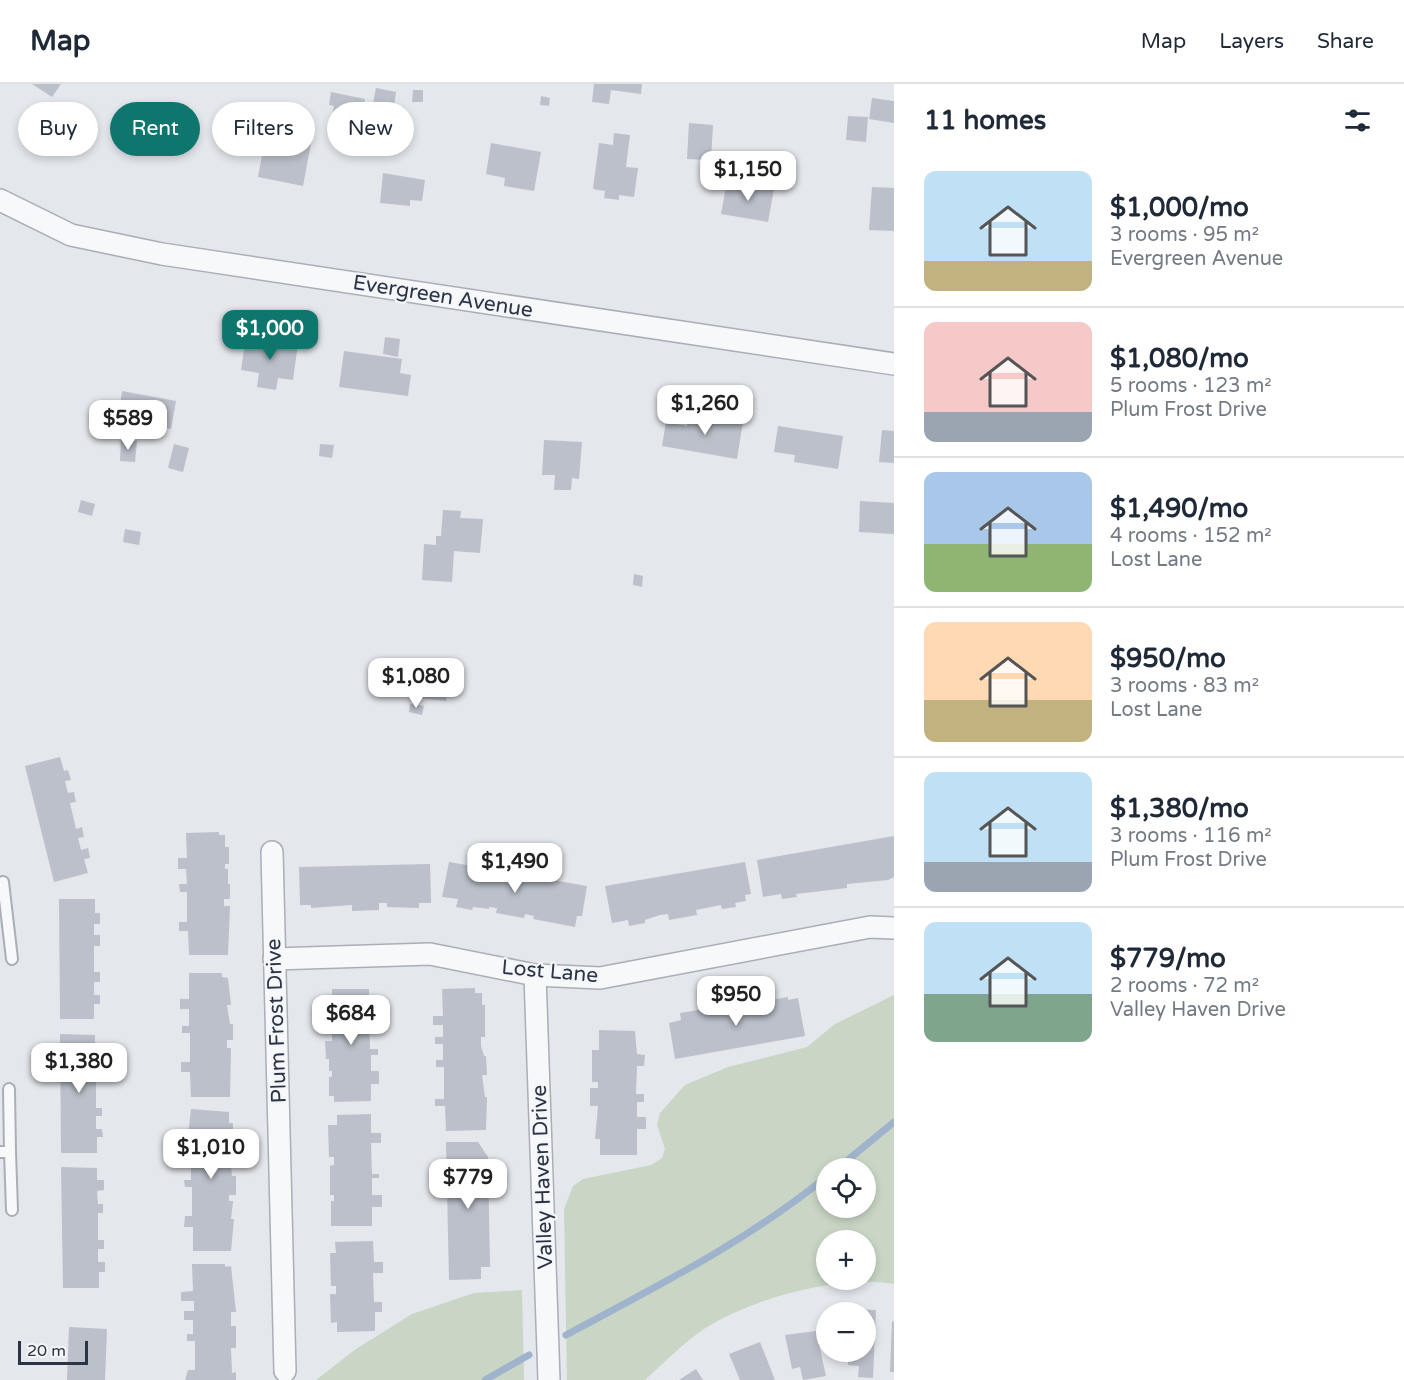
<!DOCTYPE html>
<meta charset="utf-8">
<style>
:root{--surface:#fff;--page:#f6f6f7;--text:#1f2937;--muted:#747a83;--line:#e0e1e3;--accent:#0f766e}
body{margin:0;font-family:"Varela Round",sans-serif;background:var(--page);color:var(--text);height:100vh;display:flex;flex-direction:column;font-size:22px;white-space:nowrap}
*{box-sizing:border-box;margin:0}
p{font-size:20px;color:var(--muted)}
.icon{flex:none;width:33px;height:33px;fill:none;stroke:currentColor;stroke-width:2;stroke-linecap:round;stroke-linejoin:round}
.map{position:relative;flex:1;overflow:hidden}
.drawer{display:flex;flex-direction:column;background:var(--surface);width:510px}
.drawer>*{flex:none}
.guide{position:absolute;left:18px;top:18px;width:570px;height:54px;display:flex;gap:12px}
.tools{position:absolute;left:816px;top:1074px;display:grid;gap:12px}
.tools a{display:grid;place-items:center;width:60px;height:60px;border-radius:50%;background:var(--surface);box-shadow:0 3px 9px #0003;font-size:30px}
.scale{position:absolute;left:18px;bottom:15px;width:70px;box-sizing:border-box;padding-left:6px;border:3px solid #2b3445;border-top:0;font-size:16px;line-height:21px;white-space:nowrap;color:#2b3445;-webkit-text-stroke:4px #f4f6f9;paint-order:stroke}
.price{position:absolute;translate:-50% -51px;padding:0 14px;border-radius:12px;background:#fff;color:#222;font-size:20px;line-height:39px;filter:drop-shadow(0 2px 3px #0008)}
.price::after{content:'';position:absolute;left:50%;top:36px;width:18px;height:14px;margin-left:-9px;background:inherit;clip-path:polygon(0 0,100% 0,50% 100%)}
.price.on{background:var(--accent);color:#fff}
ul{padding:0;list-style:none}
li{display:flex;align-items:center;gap:18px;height:150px;padding:0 30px}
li+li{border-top:2px solid var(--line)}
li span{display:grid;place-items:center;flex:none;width:168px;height:120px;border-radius:12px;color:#555}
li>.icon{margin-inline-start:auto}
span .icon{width:72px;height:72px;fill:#fffc;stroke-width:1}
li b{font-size:26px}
h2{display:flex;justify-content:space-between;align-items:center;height:72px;padding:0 30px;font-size:26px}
.tag{padding:0 21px;border-radius:27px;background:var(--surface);box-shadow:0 3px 9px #0003;font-size:21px;line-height:54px}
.tag.on{background:var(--accent);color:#fff}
header{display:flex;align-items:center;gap:36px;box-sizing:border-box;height:84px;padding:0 30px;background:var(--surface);border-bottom:2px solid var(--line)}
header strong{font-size:28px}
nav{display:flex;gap:33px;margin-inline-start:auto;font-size:21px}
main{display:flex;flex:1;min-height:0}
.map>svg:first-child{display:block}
.green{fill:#c9d6c5;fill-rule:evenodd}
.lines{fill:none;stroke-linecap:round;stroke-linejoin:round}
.stream{stroke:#9fb4cc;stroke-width:7}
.building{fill:#bbc0ca}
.service-casing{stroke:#a9aeb7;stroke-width:14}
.minor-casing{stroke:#a9aeb7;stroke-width:24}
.service{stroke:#f7f8fa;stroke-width:10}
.minor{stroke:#f7f8fa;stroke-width:21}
.labels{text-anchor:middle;stroke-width:4.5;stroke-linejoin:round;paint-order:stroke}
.street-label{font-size:21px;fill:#2b3445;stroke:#f4f6f9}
</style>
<header>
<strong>Map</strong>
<nav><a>Map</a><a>Layers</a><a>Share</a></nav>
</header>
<main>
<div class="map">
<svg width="894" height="1296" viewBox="0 0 894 1296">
<rect width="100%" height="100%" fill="#e4e7ec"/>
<g class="green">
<path d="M894 911V1200C838 1191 752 1214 704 1245 683 1259 664 1279 645 1296H567L564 1125 573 1102 583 1095 651 1081 662 1074 665 1065 657 1041 660 1029 685 1001 728 983 807 963 835 940ZM826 1084H866V1124H826ZM826 1156H866V1196H826Z"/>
<path d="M522 1206 524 1296H316L356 1265 412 1230 474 1209Z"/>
</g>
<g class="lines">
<g class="stream">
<path d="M838 1084 894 1038"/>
<path d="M566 1251C655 1203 748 1157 826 1093"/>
<path d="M485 1296 529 1271"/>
</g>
</g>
<g class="building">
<path d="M32 0H61L52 13Z"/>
<path d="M594 0H642L641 10 611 6 609 20 592 18Z"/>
<path d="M376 4 396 8 394 23 373 19Z"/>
<path d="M413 6H423V18H412Z"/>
<path d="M331 8 365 15 360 42 331 37 334 22 329 21Z"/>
<path d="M541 12 550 14 549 22 540 21Z"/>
<path d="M872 14 894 17V39L869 35Z"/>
<path d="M848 32 868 33 866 58 846 56Z"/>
<path d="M689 39 713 41 711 76 687 75Z"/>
<path d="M614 49 630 51 626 83 638 84 634 113 619 111V116L604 114 605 107 593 105 599 59 613 61Z"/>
<path d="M288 50 312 54 303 102 258 93 265 56 286 60Z"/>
<path d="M491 59 541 68 534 107 504 102 505 94 486 90Z"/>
<path d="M383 89 425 96 422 117 410 116V122L380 119Z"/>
<path d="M727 97 774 105 768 138 721 130Z"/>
<path d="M872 103 894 104V147L869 146Z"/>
<path d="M246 252 298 260 293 296 278 294 276 306 257 303 259 289 241 286Z"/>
<path d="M385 253 400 255 398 273 383 270Z"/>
<path d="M344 267 402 275 400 289 411 291 408 312 339 303Z"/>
<path d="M122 307 176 317 171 345 138 339 136 348 121 345 123 336 118 335Z"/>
<path d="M689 329 743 338 737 375 662 362 666 338 687 342Z"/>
<path d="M778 342 843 352 838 385 794 378 795 371 774 368Z"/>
<path d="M882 346 894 347V379L879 378Z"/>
<path d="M121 355 137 357 135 378 120 377Z"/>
<path d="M544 356 582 358 579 395 572 394 571 406H554L555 391H542Z"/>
<path d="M174 360 189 364 183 388 168 384Z"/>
<path d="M320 360 334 361 332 374 319 372Z"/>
<path d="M81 416 95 420 92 432 78 428Z"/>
<path d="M860 417 894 419V450L859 448Z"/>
<path d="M443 426 461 427 460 434 483 435 480 469 454 467 452 498 422 496 424 460 436 461V452H441Z"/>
<path d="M125 445 141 448 139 461 123 458Z"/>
<path d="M634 490 643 492 642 503 633 501Z"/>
<path d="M410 583 449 587 446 617 408 613Z"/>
<path d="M410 620 424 622 422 631 409 628Z"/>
<path d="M60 673 64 687 68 686 71 696 65 697 68 709 74 708 76 718 70 719 76 745 82 743 84 753 78 754 81 766 88 764 90 774 84 775 88 789 54 798 25 682Z"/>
<path d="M219 748V751H225V763H229V780H225V785H228V800H230V815H224V822H230L228 871H189L188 847H179V838H187V808H180L179 800H187L186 785H178V774H187L186 749Z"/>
<path d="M894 752V793L888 796 847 800V804L796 810 797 813 782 815 781 810 763 813 757 776Z"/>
<path d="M449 778 587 802 582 832H577L575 843 533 835 534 832 525 830 524 834 496 829 497 824 489 823V825L473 823 472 826 456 823 458 815 442 813Z"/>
<path d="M745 778 751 810 745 811 746 817 735 819 736 823 722 825 721 821 696 826 697 831 669 836 668 830 660 831 645 836V839L629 842 628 836 612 839 605 802Z"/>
<path d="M430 780 431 819H419V824L387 823V819H379V826L352 827V821L311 824V821H300L299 783Z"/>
<path d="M59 815H95V829H100V840H94V851H100V862H94V888H100V898H94V911H100V920H94V935H60Z"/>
<path d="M189 889H222V893L228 894 231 921H227L230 940H233V956H227V964H231L230 1013H191L190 988H181V978H190V949H182V942H189V925H180V915H189Z"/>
<path d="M475 904V909H482V921H485V953H481V962L484 972H486L487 991H482L485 1013H487L486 1046 446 1047 445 1022H435V1015H444V983H436V976H443V960H435V953H443V941H433V932H443L442 905Z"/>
<path d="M332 905H369V925H379V935H369L370 965H378V971H371V987H379V1000H371V1017L334 1018V1012H329V993H332V987H329V975H326L325 957H332V949H327V915H332Z"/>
<path d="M788 913V916L798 914 805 952 675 975 669 939 681 936 680 929 711 924 712 930 719 928 718 924 747 919 748 924 757 922 756 918 768 916V919H771V916Z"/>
<path d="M599 946 635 947 637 970 645 971 644 982H637L636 1010H644V1018H637V1033H646V1045H637V1071H600V1055H595L598 1022H590V1004H598V998H592V966H599Z"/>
<path d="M60 950 95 951V963H100V972H95V986H101V994H96V1024H102V1032H96V1045H102L103 1053H97V1069H61Z"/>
<path d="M191 1025 229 1028V1039H233V1073H230L232 1092H236V1111H229V1117H233L231 1135H234L231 1167H193V1143H184L185 1132H192V1103H185L184 1096H191V1080H183V1073H191L190 1061H181V1051H188Z"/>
<path d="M371 1030V1049H381V1059H371L372 1090H379V1094H372V1111H382V1123H372V1142H331V1117H334V1111H330V1082L334 1081V1073H329L328 1041H337V1031Z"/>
<path d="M446 1058H478L488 1073 490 1183H481V1195L449 1196Z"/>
<path d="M61 1083 97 1084V1096H104V1106L97 1107 98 1120H103V1129H98V1156H104V1165H98V1178H105V1188H99V1204H63Z"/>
<path d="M373 1157 374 1178H383V1189H373L374 1218H382V1228H375V1247L337 1248V1238L331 1239 330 1210H336V1202H331L330 1169H336L335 1158Z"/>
<path d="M192 1180H225V1183L231 1182 236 1228H231V1242H236V1264H231L232 1289 236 1288V1296H185L188 1286H195V1257H187V1250H193V1236H184V1227H194V1217H181V1208L193 1207Z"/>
<path d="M842 1225 876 1226 873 1294 858 1293 859 1282 848 1281V1276L840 1275V1268H866V1228H841Z"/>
<path d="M892 1237 894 1238V1288H890Z"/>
<path d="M69 1243 107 1245 105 1296H67Z"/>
<path d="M816 1247 826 1292 803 1296 800 1283 792 1285 785 1251Z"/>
<path d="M760 1258 775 1296H740L729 1270Z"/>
<path d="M696 1285 703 1296H679Z"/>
</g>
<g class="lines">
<g class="service-casing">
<g id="service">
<path d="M3 798 12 875"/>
<path d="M0 1068H10L9 1005"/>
<path d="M10 1068 12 1126"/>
</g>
</g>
<g class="minor-casing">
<g id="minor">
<path d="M0 116 71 151 162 170 894 280"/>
<path d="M272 768 285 1287"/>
<path d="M274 875 430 870 535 891 600 894 870 843 894 844"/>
<path d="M535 891 549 1296"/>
</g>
</g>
<use href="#service" class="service"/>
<use href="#minor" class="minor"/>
</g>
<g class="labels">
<g class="street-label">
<text transform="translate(443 212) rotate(9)" y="7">Evergreen Avenue</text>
<text transform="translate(550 887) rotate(5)" y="7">Lost Lane</text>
<text transform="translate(276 937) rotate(-92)" y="7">Plum Frost Drive</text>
<text transform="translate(542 1093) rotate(-92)" y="7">Valley Haven Drive</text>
</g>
</g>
</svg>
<div class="tools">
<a><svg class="icon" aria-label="locate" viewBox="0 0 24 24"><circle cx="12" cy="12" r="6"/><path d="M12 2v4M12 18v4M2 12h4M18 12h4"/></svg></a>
<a>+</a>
<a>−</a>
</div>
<div class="scale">20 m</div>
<b class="price" style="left:748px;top:118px">$1,150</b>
<b class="price on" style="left:270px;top:277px">$1,000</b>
<b class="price" style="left:705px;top:352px">$1,260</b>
<b class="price" style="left:128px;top:367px">$589</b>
<b class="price" style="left:416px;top:625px">$1,080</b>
<b class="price" style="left:515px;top:810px">$1,490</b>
<b class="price" style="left:736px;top:943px">$950</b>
<b class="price" style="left:351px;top:962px">$684</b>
<b class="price" style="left:79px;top:1010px">$1,380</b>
<b class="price" style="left:211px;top:1096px">$1,010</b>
<b class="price" style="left:468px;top:1126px">$779</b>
<div class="guide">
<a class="tag">Buy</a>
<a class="tag on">Rent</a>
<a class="tag">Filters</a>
<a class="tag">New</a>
</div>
</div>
<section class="drawer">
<h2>11 homes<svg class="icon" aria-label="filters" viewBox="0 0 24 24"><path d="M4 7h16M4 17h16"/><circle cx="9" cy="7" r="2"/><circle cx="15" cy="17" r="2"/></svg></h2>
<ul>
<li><span style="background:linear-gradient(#bfe0f5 75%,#c2b280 0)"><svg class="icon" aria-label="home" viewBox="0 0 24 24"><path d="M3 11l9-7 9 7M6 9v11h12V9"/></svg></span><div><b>$1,000/mo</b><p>3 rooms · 95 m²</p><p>Evergreen Avenue</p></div></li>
<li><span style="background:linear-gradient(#f6c9c9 75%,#9aa5b1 0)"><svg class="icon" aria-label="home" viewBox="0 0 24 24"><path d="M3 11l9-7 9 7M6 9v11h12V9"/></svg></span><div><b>$1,080/mo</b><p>5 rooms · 123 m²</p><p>Plum Frost Drive</p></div></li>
<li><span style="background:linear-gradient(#a9c7e8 60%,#8fb573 0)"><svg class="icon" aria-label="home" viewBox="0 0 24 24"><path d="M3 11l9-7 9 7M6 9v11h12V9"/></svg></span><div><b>$1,490/mo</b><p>4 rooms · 152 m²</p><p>Lost Lane</p></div></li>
<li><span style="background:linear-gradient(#ffd9b3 65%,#c2b280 0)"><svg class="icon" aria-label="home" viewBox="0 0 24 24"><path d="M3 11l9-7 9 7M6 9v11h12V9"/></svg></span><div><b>$950/mo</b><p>3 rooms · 83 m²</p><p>Lost Lane</p></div></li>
<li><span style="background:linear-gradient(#bfe0f5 75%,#9aa5b1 0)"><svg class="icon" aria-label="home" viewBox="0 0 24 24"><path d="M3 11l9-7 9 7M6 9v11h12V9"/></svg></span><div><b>$1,380/mo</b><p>3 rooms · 116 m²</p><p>Plum Frost Drive</p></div></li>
<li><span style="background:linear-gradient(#bfe0f5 60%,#7fa58c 0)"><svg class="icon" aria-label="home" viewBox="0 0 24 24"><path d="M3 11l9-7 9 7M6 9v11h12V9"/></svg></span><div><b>$779/mo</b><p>2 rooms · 72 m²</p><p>Valley Haven Drive</p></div></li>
</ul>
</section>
</main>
